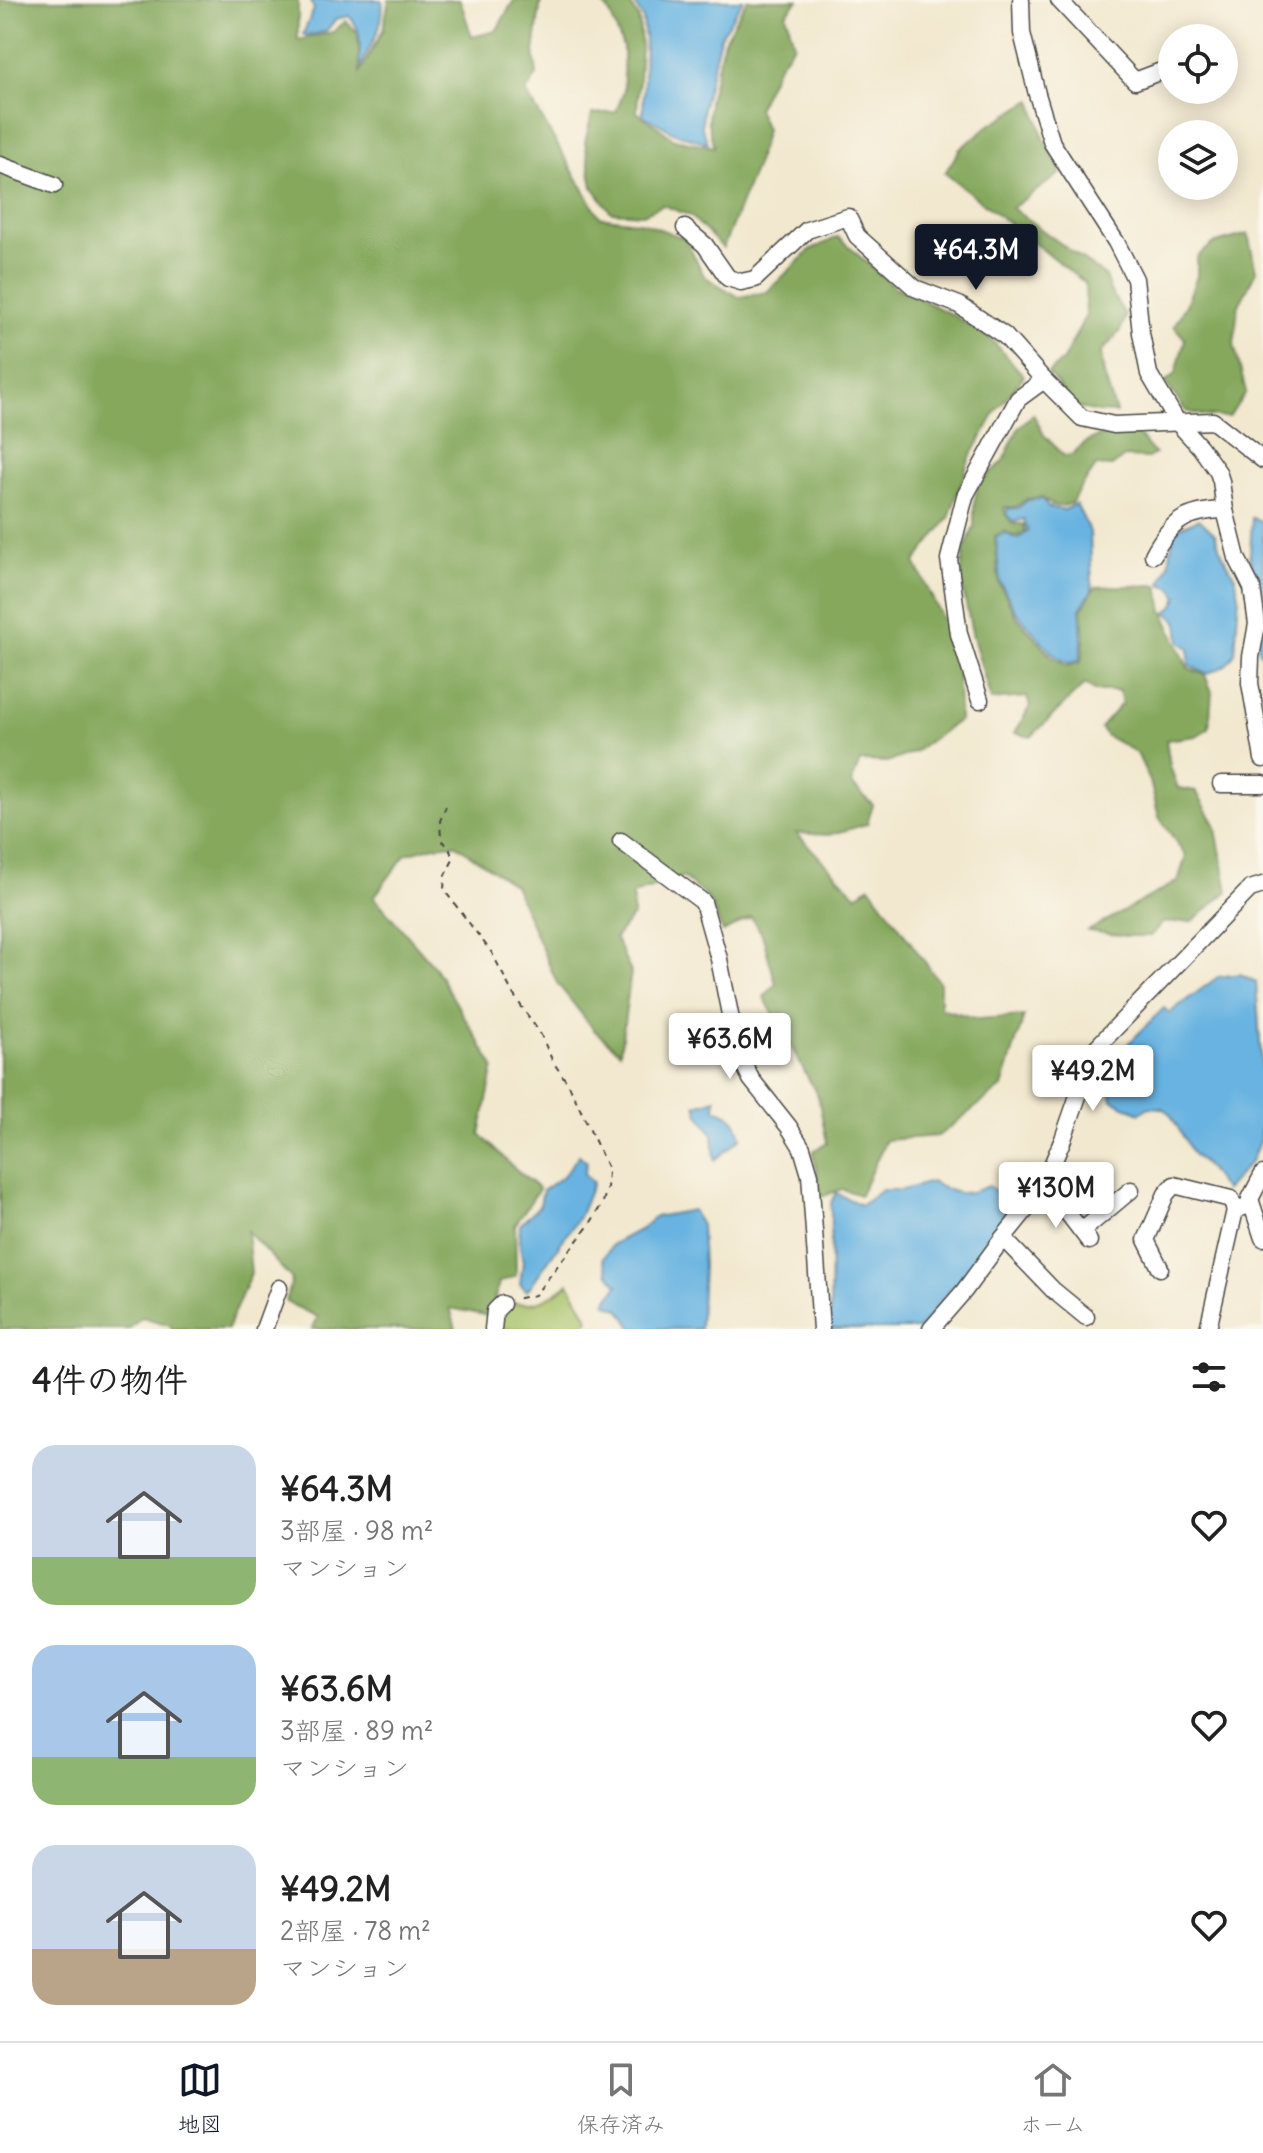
<!DOCTYPE html>
<html lang="ja">
<meta charset="utf-8">
<style>
:root{--surface:#fff;--page:#f2f2f2;--text:#222;--muted:#767676;--line:#e0e0e0;--accent:#111827}
body{margin:0;font-family:Delius,"Klee One",sans-serif;background:var(--page);color:var(--text);height:100vh;display:flex;flex-direction:column;font-size:30px;white-space:nowrap}
*{box-sizing:border-box;margin:0}
p{font-size:26px;color:var(--muted)}
.icon{flex:none;width:44px;height:44px;fill:none;stroke:currentColor;stroke-width:2;stroke-linecap:round;stroke-linejoin:round}
.map{position:relative;height:1329px;overflow:hidden}
.panel{display:flex;flex-direction:column;background:var(--surface);flex:1}
.panel>*{flex:none}
.fabs{position:absolute;left:1158px;top:24px;display:grid;gap:16px}
.fabs a{display:grid;place-items:center;width:80px;height:80px;border-radius:50%;background:var(--surface);box-shadow:0 4px 20px #0003;font-size:40px}
.price{position:absolute;translate:-50% -68px;padding:0 18px;border-radius:8px;background:#fff;color:#222;font-size:26px;line-height:52px;filter:drop-shadow(0 2px 4px #0008)}
.price::after{content:'';position:absolute;left:50%;top:48px;width:24px;height:18px;margin-left:-12px;background:inherit;clip-path:polygon(0 0,100% 0,50% 100%)}
.price.selected{background:var(--accent);color:#fff}
ul{padding:0;list-style:none}
li{display:flex;align-items:center;gap:24px;height:200px;padding:0 32px}
li span{display:grid;place-items:center;flex:none;width:224px;height:160px;border-radius:24px;color:#555}
li>.icon{margin-inline-start:auto}
span .icon{width:96px;height:96px;fill:#fffc;stroke-width:1}
li b{font-size:34px}
h2{display:flex;justify-content:space-between;align-items:center;height:96px;padding:0 32px;font-size:34px}
.tab-bar{display:flex;justify-content:space-around;align-items:center;height:112px;border-top:2px solid var(--line);background:var(--surface);font-size:22px;color:var(--muted)}
.tab-bar a{display:grid;justify-items:center;gap:4px}
.tab-bar .selected{color:var(--accent)}
.map>svg:first-child{display:block}
.green{fill:#a7c269;stroke:#69764a;stroke-width:2}
.forest{fill:#85a85d;stroke:#586a44;stroke-width:2}
.water{fill:#68b3e1;stroke:#4a6f86;stroke-width:2}
.lines{fill:none;stroke-linecap:round;stroke-linejoin:round}
.street-casing{stroke:#494744;stroke-width:19}
.path{stroke:#494744;stroke-width:2;stroke-dasharray:6 6;stroke-linecap:butt}
.street{stroke:#fff;stroke-width:16}
</style>
<div class="map">
<svg width="1263" height="1329" viewBox="0 0 1263 1329">
<rect width="100%" height="100%" fill="#fbf7ec"/>
<filter id="ink" filterUnits="userSpaceOnUse"><feTurbulence type="fractalNoise" baseFrequency=".0125" numOctaves="2"/><feDisplacementMap in="SourceGraphic" scale="16" xChannelSelector="R" yChannelSelector="G"/><feConvolveMatrix kernelMatrix="1 2 1 2 8 2 1 2 1" color-interpolation-filters="sRGB"/></filter>
<filter id="wash" filterUnits="userSpaceOnUse"><feTurbulence type="fractalNoise" baseFrequency=".006" numOctaves="4" result="noise"/><feDisplacementMap in="SourceGraphic" scale="32" xChannelSelector="R" yChannelSelector="G"/><feGaussianBlur stdDeviation="1.8" result="paint"/><feColorMatrix in="noise" values="0 0 0 0 0 0 0 0 0 0 0 0 0 0 0 0 0 1.4 0 .05"/><feComposite in="paint" operator="in"/></filter>
<g filter="url(#wash)">
<rect width="100%" height="100%" fill="#f2e8cf"/>
<path class="green" d="M569 1283 589 1320 577 1329H498L500 1313 513 1303C537 1306 551 1298 569 1283Z"/>
<g class="forest">
<path d="M0 0H298V40L333 32 346 21 358 33 360 72 383 30 389 0H460L472 37 496 31 514 0H541L534 52 537 75 526 92 600 217 644 223 686 239 704 276 739 297 767 292 810 250 838 237 893 286 953 315 993 341 1024 376 996 411 969 460 949 518 915 562 949 633 958 677 959 720 916 751 890 762 860 761 851 784 873 805 867 824 829 835 796 833 856 895 870 886 940 983V1008L979 1019 1024 1016 1002 1087 938 1136 886 1140 860 1195 842 1189 821 1197 813 1151 827 1143 818 1096 764 997 776 984 762 934 751 917 723 932 709 899 683 877 633 894V916L615 938 631 972 620 1052 595 1031 557 983 514 885 455 844 435 846 406 854 374 897 434 966 494 1067 480 1134 511 1165 539 1189 515 1225 516 1276 499 1282 490 1316 450 1308 456 1329H312L318 1317 286 1302 292 1279 247 1231 251 1273 227 1329H172L170 1325 142 1317 129 1329H0Z"/>
<path d="M599 0H628L639 19 641 46 637 112 674 139 714 147 708 124 709 101 724 40 747 0H798L786 14 794 44 778 66 757 109 766 129 756 165 723 248 691 216 663 205 643 214 611 212 593 187 585 142 592 114 616 112 624 91 623 47 609 11Z"/>
<path d="M1032 100 1043 137 1061 173 1012 208 1105 276 1110 291 1126 316 1120 331 1101 353 1104 375 1116 413 1098 412 1076 407 1048 373 1063 360 1086 315 1085 283 945 173 960 149 988 126Z"/>
<path d="M1248 234 1256 271 1238 307 1234 344 1246 392 1229 417 1205 416 1186 411 1165 382 1176 373 1185 339 1174 326 1186 305 1197 276V257L1213 244Z"/>
<path d="M1033 414 1044 435 1064 456 1072 455C1095 430 1107 435 1138 435L1155 454 1148 458 1124 457 1112 467 1096 466C1088 480 1078 488 1072 503 1059 508 1051 507 1042 497L1027 499 1015 507H1004L1005 514 1013 524H1024L1025 532 1015 537 1004 531 995 536 999 583 1016 616 1052 657 1068 666 1081 662 1084 642 1082 609 1095 587 1158 585 1163 611 1188 668 1205 675 1212 692 1209 728 1196 736 1166 740 1170 766 1178 788 1196 791 1215 824 1228 891 1193 921 1162 923 1151 936H1125L1088 931 1178 881 1186 856 1159 817 1150 781 1137 753 1107 736 1100 728 1122 703 1119 691H1096L1085 684 1031 737 1015 733 1030 706 1027 697 991 700 973 637 961 581 964 550 974 527V503L979 482 1002 463 1019 427Z"/>
</g>
<g class="water">
<path d="M310 0H382C386 24 369 47 360 68 358 48 365 33 349 16L336 19 326 31 307 36 303 34 314 9Z"/>
<path d="M633 0H743L720 37 703 106 702 128 708 143 675 133 643 115 645 40 643 19Z"/>
<path d="M1043 499 1048 507 1064 510 1076 504 1090 532 1092 590 1080 609 1082 642 1079 661 1068 663 1054 655 1017 613 1000 582 996 538 1005 533 1017 539 1028 531 1024 519 1014 522 1007 515V509L1018 508 1028 500Z"/>
<path d="M1252 518 1263 522V655L1259 652 1250 554Z"/>
<path d="M1199 519 1215 534 1220 549 1235 577 1239 595 1235 652C1230 666 1219 669 1206 674L1189 665V648L1180 642C1178 627 1182 620 1166 613L1174 606 1178 597 1171 587 1161 584 1169 564 1173 536 1180 527Z"/>
<path d="M1240 974 1256 982 1262 1072 1260 1140 1251 1161 1225 1191 1207 1167 1193 1154 1169 1112 1162 1108 1149 1107 1140 1113 1112 1100C1111 1093 1107 1081 1109 1074 1115 1054 1149 1023 1164 1008L1169 1013 1218 977Z"/>
<path d="M716 1099 715 1109C733 1115 737 1119 741 1138L715 1160 713 1134 699 1114 696 1105Z"/>
<path d="M579 1155 587 1162 584 1174 593 1183 579 1217 527 1291 520 1284 523 1262 519 1240 520 1225 540 1205 543 1190 563 1176Z"/>
<path d="M931 1182C956 1195 962 1197 989 1186L1017 1209 919 1329H830L831 1203 836 1193 861 1205 882 1190H903Z"/>
<path d="M692 1210 701 1225 703 1266 700 1329H633L620 1309 605 1303 618 1285 608 1273 603 1258 613 1244 641 1229 655 1217Z"/>
</g>
</g>
<g filter="url(#ink)">
<g class="lines">
<g class="street-casing">
<g id="street">
<path d="M1021 0 1022 33 1037 94 1052 143 1116 242 1135 279 1141 333 1149 374 1178 423 1200 447 1218 472 1221 481 1225 510 1237 558 1252 588 1257 624 1251 657 1250 683 1263 759"/>
<path d="M1059 0 1135 81 1172 67"/>
<path d="M0 165 54 185"/>
<path d="M685 228 705 245 728 278 741 282 755 279 807 230 848 217 857 236 915 288 959 305 1005 336 1044 380 1082 418 1114 425 1213 421 1263 460"/>
<path d="M1153 555C1171 521 1186 511 1225 510"/>
<path d="M980 700 959 634 949 559 965 496 1018 399 1044 380"/>
<path d="M1221 784H1263"/>
<path d="M621 841 703 902 719 959 737 1050 751 1079 789 1127 802 1148 810 1175 821 1329"/>
<path d="M1263 1174 1250 1199 1263 1238"/>
<path d="M1041 1191 1053 1194 1089 1241"/>
<path d="M1082 1231 1131 1190"/>
<path d="M1003 1238 1053 1290 1086 1317"/>
<path d="M1160 1268 1146 1240 1166 1194 1174 1185 1231 1199 1235 1210 1250 1205"/>
<path d="M264 1329 279 1288"/>
<path d="M493 1329 495 1311 502 1304"/>
<path d="M931 1329 964 1291 1003 1238 1041 1191 1063 1139 1094 1050 1250 889 1263 885"/>
<path d="M1208 1329 1235 1210"/>
</g>
</g>
<path class="path" d="M446 806 440 821 441 840 449 847 453 860 445 875 444 890 492 953 513 994 541 1035 553 1062 569 1085 608 1169 607 1188 603 1202 590 1224 535 1295 515 1299"/>
<use href="#street" class="street"/>
</g>
</g>
</svg>
<div class="fabs">
<a><svg class="icon" aria-label="locate" viewBox="0 0 24 24"><circle cx="12" cy="12" r="6"/><path d="M12 2v4M12 18v4M2 12h4M18 12h4"/></svg></a>
<a><svg class="icon" aria-label="layers" viewBox="0 0 24 24"><path d="M12 4l9 5-9 5-9-5zM3 14l9 5 9-5"/></svg></a>
</div>
<b class="price selected" style="left:976px;top:292px">¥64.3M</b>
<b class="price" style="left:730px;top:1081px">¥63.6M</b>
<b class="price" style="left:1093px;top:1113px">¥49.2M</b>
<b class="price" style="left:1056px;top:1230px">¥130M</b>
</div>
<section class="panel">
<h2>4件の物件<svg class="icon" aria-label="filters" viewBox="0 0 24 24"><path d="M4 7h16M4 17h16"/><circle cx="9" cy="7" r="2"/><circle cx="15" cy="17" r="2"/></svg></h2>
<ul>
<li><span style="background:linear-gradient(#c9d6e8 70%,#8fb573 0)"><svg class="icon" aria-label="home" viewBox="0 0 24 24"><path d="M3 11l9-7 9 7M6 9v11h12V9"/></svg></span><div><b>¥64.3M</b><p>3部屋 · 98 m²</p><p>マンション</p></div><svg class="icon" aria-label="heart" viewBox="0 0 24 24"><path d="M12 20l-8-8c-3-5 5-10 8-4 3-6 11-1 8 4z"/></svg></li>
<li><span style="background:linear-gradient(#a9c7e8 70%,#8fb573 0)"><svg class="icon" aria-label="home" viewBox="0 0 24 24"><path d="M3 11l9-7 9 7M6 9v11h12V9"/></svg></span><div><b>¥63.6M</b><p>3部屋 · 89 m²</p><p>マンション</p></div><svg class="icon" aria-label="heart" viewBox="0 0 24 24"><path d="M12 20l-8-8c-3-5 5-10 8-4 3-6 11-1 8 4z"/></svg></li>
<li><span style="background:linear-gradient(#c9d6e8 65%,#b9a48a 0)"><svg class="icon" aria-label="home" viewBox="0 0 24 24"><path d="M3 11l9-7 9 7M6 9v11h12V9"/></svg></span><div><b>¥49.2M</b><p>2部屋 · 78 m²</p><p>マンション</p></div><svg class="icon" aria-label="heart" viewBox="0 0 24 24"><path d="M12 20l-8-8c-3-5 5-10 8-4 3-6 11-1 8 4z"/></svg></li>
</ul>
</section>
<nav class="tab-bar">
<a class="selected"><svg class="icon" aria-label="map" viewBox="0 0 24 24"><path d="M3 6l6-2 6 2 6-2v14l-6 2-6-2-6 2zM9 4v14M15 6v14"/></svg>地図</a>
<a><svg class="icon" aria-label="saved" viewBox="0 0 24 24"><path d="M7 4h10v16l-5-4-5 4z"/></svg>保存済み</a>
<a><svg class="icon" aria-label="home" viewBox="0 0 24 24"><path d="M3 11l9-7 9 7M6 9v11h12V9"/></svg>ホーム</a>
</nav>
